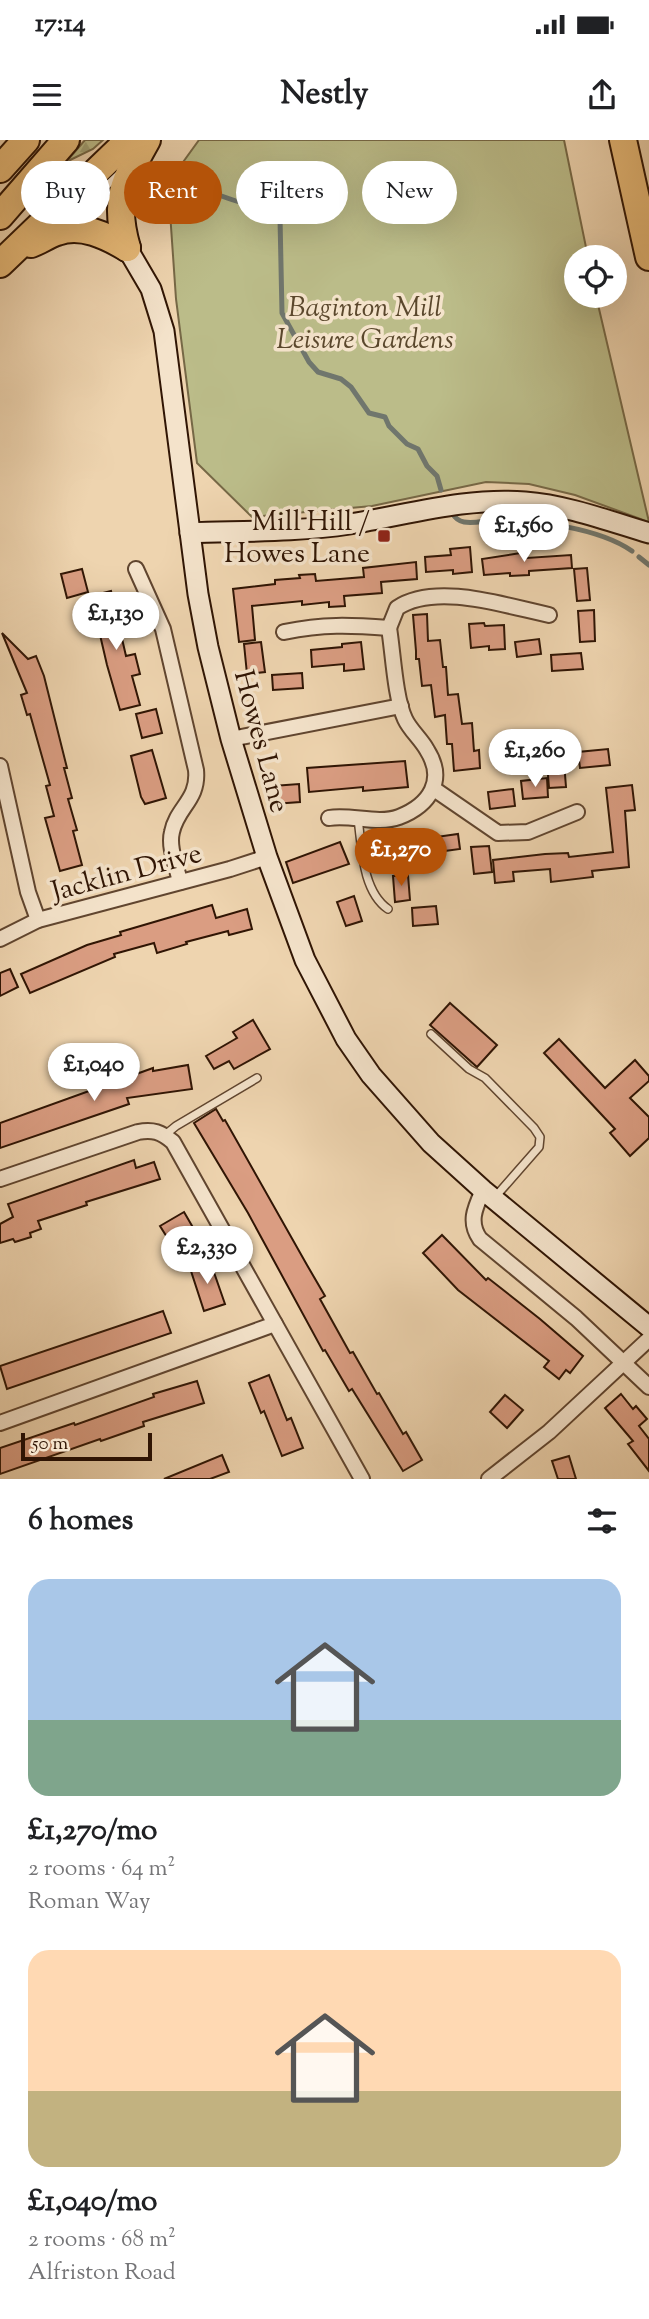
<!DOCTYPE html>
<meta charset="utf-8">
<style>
:root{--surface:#fff;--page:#f2f2f2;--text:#202124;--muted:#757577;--accent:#b45309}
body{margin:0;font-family:"Sorts Mill Goudy",serif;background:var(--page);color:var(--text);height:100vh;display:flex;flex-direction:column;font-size:26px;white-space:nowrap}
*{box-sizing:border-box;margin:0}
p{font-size:23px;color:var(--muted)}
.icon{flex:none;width:38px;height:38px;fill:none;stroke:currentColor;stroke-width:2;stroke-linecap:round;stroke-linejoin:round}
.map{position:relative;height:1339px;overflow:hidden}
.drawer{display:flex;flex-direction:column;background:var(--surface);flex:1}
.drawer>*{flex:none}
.top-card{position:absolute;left:21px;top:21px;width:607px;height:63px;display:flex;gap:14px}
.tools{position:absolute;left:564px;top:105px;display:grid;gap:14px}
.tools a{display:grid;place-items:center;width:63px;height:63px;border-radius:50%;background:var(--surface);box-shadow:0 7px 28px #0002;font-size:35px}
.scale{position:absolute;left:21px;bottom:18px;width:131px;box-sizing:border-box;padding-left:7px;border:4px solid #301504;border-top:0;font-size:19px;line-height:24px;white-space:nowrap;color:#301504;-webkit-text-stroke:5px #f4e3cb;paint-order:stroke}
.price{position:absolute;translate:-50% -60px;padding:0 16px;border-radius:24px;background:#fff;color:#222;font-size:23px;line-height:46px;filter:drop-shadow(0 2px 4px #0008)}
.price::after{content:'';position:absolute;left:50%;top:42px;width:21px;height:16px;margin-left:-10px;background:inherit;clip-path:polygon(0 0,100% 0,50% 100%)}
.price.active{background:var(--accent);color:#fff}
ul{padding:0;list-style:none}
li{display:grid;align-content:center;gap:14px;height:371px;padding:0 28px}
li span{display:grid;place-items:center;height:217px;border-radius:21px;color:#555}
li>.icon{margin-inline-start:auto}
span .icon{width:126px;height:126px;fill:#fffc;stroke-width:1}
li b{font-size:30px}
h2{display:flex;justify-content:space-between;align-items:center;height:84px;padding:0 28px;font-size:30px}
.chip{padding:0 24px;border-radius:32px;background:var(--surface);box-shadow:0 7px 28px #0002;font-size:24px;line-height:63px}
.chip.active{background:var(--accent);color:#fff}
.status{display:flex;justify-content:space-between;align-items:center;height:49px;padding:0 35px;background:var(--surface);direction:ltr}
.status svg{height:19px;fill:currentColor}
header{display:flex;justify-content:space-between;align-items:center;height:91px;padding:0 28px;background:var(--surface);font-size:32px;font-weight:800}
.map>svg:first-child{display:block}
.forest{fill:url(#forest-firs);stroke:#766846;stroke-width:2}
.garden{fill:#bbbc89;stroke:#766846;stroke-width:2}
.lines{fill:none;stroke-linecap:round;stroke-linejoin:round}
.stream{stroke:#70766d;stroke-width:5}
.building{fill:#da9d82;stroke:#301504;stroke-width:2}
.lane-casing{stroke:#60452f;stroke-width:10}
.street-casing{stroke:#60452f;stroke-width:18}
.secondary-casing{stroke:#301504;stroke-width:23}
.highway-casing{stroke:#301504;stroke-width:30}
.lane{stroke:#f4e3cb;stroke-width:7}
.street{stroke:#f4e3cb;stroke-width:14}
.secondary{stroke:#f4e3cb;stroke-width:19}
.highway{stroke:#e7ba78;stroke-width:26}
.poi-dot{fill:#8f2418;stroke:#f4e3cb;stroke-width:2.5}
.labels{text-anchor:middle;stroke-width:7;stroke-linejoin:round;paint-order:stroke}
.park-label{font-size:28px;font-style:italic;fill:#5a472c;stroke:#f4e3cb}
.poi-label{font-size:28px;fill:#301504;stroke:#f4e3cb;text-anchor:end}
.street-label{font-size:28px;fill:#301504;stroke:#f4e3cb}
</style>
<div class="status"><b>17:14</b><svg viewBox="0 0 49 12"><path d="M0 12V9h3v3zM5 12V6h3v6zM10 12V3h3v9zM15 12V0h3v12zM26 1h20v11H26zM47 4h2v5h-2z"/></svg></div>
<header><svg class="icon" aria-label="menu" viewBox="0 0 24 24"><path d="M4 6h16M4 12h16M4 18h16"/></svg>Nestly<svg class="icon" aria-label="share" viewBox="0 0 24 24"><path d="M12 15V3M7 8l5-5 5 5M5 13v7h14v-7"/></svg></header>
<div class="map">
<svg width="649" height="1339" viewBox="0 0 649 1339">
<defs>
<pattern id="forest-firs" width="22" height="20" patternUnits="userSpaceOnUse" patternTransform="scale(1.75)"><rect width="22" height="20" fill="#bbbc89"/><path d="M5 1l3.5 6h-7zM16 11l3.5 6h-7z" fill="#a1a175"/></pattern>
</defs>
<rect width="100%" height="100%" fill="#eed4af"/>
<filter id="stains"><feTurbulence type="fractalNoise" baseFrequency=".00286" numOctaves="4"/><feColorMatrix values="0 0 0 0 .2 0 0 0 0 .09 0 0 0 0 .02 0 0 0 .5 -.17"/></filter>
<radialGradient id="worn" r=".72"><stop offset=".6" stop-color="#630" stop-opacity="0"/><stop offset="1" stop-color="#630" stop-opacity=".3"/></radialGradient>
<path class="forest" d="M85 0H103L93 9 66 22Z"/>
<path class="garden" d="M199 0H564L588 117H576V156H596L649 382 575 355 529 344 486 342 372 366 252 377 197 323 176 159 168 43Z"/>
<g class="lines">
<g class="stream">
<path d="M180 41C198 47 215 54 233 60 250 66 268 64 280 78L282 173 309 222 318 232 341 239 351 247 369 273 385 277 389 286 407 304 418 309 427 326 437 336 441 350"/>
<path d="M452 373C455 378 458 381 464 382 475 384 486 380 496 380 536 380 599 388 632 411"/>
<path d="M639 417 649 425"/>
</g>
</g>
<g class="building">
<path d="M470 407 472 432 453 434V430L426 432 425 417 451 415 450 409Z"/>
<path d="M527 412V418L571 415 572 428 529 431V435L510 436V433L484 435 482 419Z"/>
<path d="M416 422 417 439 381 442 382 453 344 456 345 466 329 467V462L302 465V461L252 466 255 500 239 502 233 449 275 444V440L300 438 299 435 315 434 316 441 364 437 363 428Z"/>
<path d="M587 428 590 460 577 461 574 429Z"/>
<path d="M82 429 88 452 67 458 61 434Z"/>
<path d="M111 451 126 516 135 514 140 534 132 536 140 565 120 570 107 525 91 456Z"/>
<path d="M594 470 595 501 580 502 578 471Z"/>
<path d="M427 474 428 501 440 500 443 527H446L448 555 458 554 462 584 472 583 474 611 479 610 480 628 454 631 452 604H447L445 575 435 577 431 545 422 546 419 519H416V511L413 475Z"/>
<path d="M484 483 485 486 504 485 505 509 489 510V506L471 508 469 484Z"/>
<path d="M2 493 28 519 36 516 44 536 67 628H64L72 658 68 659 77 690 73 691 82 725 60 731 45 678 54 676 46 646 50 645 30 574 27 575 21 555 27 553Z"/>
<path d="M539 499 541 514 517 517 515 502Z"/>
<path d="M261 502 265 532 247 534 244 504Z"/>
<path d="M361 502 364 529 344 531V524L312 527 311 510 342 507V504Z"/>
<path d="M581 513 583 529 552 531 551 515Z"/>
<path d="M302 533 303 548 273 550 272 535Z"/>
<path d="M156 569 162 593 142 598 136 574Z"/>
<path d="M608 609 610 625 580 628 578 612Z"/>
<path d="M152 610 166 658 145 664 141 657 131 616Z"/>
<path d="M405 621 408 647 363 651V647L309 652 307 628Z"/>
<path d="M564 622 566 647 549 648 547 623Z"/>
<path d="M547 638 548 657 523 659 521 641Z"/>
<path d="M299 644 300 662 274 664 273 646Z"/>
<path d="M632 645 635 670 625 671 629 727 592 731 593 737 551 742 550 729 513 732 514 741 495 743 493 720 545 714 568 713 569 717 613 712 606 648Z"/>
<path d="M513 649 515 666 490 669 488 652Z"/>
<path d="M458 694 460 709 437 712 436 697Z"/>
<path d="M396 696 400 726 385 728 382 698Z"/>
<path d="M340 702 349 724 293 743 286 722Z"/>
<path d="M489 706 492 732 474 734 471 707Z"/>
<path d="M408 735 410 760 395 762 393 736Z"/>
<path d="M354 756 362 781 346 786 337 762Z"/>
<path d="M212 765 216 778 247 769 252 789 229 795 228 791 186 802 187 804 157 813 154 803 114 814 115 817 30 853 21 834 87 805 121 795 120 792Z"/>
<path d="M436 766 438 784 413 786 412 768Z"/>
<path d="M10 829 18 847 0 856V833Z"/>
<path d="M450 863 497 905 477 927 430 885Z"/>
<path d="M253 880 270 909 234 929 229 921 214 929 206 916 237 898 233 892Z"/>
<path d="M559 899 605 948 635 920 649 936V941L630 958 649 977V998L630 1016 610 993 615 989 544 913Z"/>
<path d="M188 925 192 949 127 958 129 964 0 1008V983L153 928V931Z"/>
<path d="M216 969 223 981 225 980 307 1125 325 1156 320 1159 350 1213 353 1212 377 1254 379 1253 403 1294 406 1292 422 1320 403 1331 352 1249 349 1251 325 1210 323 1211 248 1073 194 983Z"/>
<path d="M134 1020 136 1028 154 1022 160 1039 86 1062 87 1065 38 1081 41 1089 30 1093 31 1097 15 1102 13 1099 0 1103V1084L13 1077 8 1064Z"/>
<path d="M184 1072 195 1091 175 1106 172 1101 170 1102 160 1086Z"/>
<path d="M442 1095 486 1140 488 1138 540 1179 583 1216 570 1233 566 1230 559 1239 544 1227 549 1221 458 1150 423 1113Z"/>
<path d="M210 1121 225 1164 204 1171 190 1128Z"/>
<path d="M163 1171 171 1193 7 1249 0 1226Z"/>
<path d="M269 1235 287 1280 291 1278 303 1308 282 1316 264 1271 261 1273 249 1243Z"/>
<path d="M197 1241 204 1263 143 1282 144 1286 101 1301 100 1299 0 1334V1308L74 1283 75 1285 154 1257 153 1254Z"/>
<path d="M621 1254 633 1269 636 1266 647 1279 639 1286 649 1299V1331L628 1304 633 1301 605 1268Z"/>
<path d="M505 1255 523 1270 507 1288 490 1272Z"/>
<path d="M222 1315 229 1332 210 1339H164Z"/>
<path d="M569 1316 576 1339H558L552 1321Z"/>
</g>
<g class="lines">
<g class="lane-casing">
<g id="lane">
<path d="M69 81 119 34"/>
<path d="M358 679C362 707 362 751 388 769"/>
<path d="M431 894 469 929 485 938 534 988 540 997 539 1007 496 1056"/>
<path d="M165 995 176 986 257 938"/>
</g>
</g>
<g class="street-casing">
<g id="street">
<path d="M136 429 163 489 196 630C199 660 177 667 172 692 168 707 177 727 180 742"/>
<path d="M284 492C324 484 349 485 389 488L397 468C436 442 506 466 549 475"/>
<path d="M231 599 401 566"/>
<path d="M0 626 28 752 38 780"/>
<path d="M434 649 498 693 528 692 577 672"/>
<path d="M329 678C351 674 377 685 399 677 430 665 446 640 427 610 421 599 410 590 405 579 395 558 393 512 389 488"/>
<path d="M0 799 38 780 230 729 267 717"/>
<path d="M0 1039 138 992C153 989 161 992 173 1002L362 1339"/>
<path d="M483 1050C475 1068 468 1082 480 1099L576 1178 649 1247"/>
<path d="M0 1283 275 1184"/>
<path d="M489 1339 549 1292 649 1199"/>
</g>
</g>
<g class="secondary-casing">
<g id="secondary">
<path d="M127 108 151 149 164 191 198 454 208 507 231 599 267 717 305 820 346 899 371 935 431 1003 483 1050 649 1187"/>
<path d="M190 393C243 391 297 392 350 384 407 375 466 357 525 362 566 365 609 381 649 393"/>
</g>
</g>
<g class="highway-casing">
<g id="highway">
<path d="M623 0 649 117"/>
<path d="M0 29 26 0"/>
<path d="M0 76 66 0"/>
<path d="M31 104C39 101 48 95 57 92 81 83 107 96 127 108"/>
<path d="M127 108C113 60 124 41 147 0"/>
<path d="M0 124 129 0"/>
</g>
</g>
<use href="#lane" class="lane"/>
<use href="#street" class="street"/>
<use href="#secondary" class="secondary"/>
<use href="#highway" class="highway"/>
</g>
<rect class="poi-dot" x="377" y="389" width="14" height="14" rx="3.5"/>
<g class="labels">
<g class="park-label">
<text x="365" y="176">Baginton Mill<tspan x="365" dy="32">Leisure Gardens</tspan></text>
</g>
<g class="poi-label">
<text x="370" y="390">Mill Hill /<tspan x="370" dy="32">Howes Lane</tspan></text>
</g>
<g class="street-label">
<text transform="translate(263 601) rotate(75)" y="10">Howes Lane</text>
<text transform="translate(126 731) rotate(-15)" y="10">Jacklin Drive</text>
</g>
</g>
<rect width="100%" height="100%" filter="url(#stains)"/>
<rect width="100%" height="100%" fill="url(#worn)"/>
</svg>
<div class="tools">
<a><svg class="icon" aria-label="locate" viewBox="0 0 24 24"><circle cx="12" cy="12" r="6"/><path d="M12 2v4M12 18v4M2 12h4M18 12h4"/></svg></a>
</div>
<div class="scale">50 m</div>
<b class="price" style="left:524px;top:424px">£1,560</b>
<b class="price" style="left:116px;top:512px">£1,130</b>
<b class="price" style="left:535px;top:649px">£1,260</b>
<b class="price active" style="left:401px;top:748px">£1,270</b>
<b class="price" style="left:94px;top:963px">£1,040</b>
<b class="price" style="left:207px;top:1146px">£2,330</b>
<div class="top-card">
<a class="chip">Buy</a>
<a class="chip active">Rent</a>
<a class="chip">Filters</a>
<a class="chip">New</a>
</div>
</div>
<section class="drawer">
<h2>6 homes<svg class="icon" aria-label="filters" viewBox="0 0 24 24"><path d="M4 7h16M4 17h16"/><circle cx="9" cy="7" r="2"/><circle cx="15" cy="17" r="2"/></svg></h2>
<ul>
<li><span style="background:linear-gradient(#a9c7e8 65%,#7fa58c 0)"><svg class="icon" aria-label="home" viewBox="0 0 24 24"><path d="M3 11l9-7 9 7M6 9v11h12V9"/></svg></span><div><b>£1,270/mo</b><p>2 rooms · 64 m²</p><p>Roman Way</p></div></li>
<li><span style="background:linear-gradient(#ffd9b3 65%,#c2b280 0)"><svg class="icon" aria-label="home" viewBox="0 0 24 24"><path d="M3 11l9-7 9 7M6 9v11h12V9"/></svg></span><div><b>£1,040/mo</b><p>2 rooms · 68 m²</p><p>Alfriston Road</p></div></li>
</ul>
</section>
